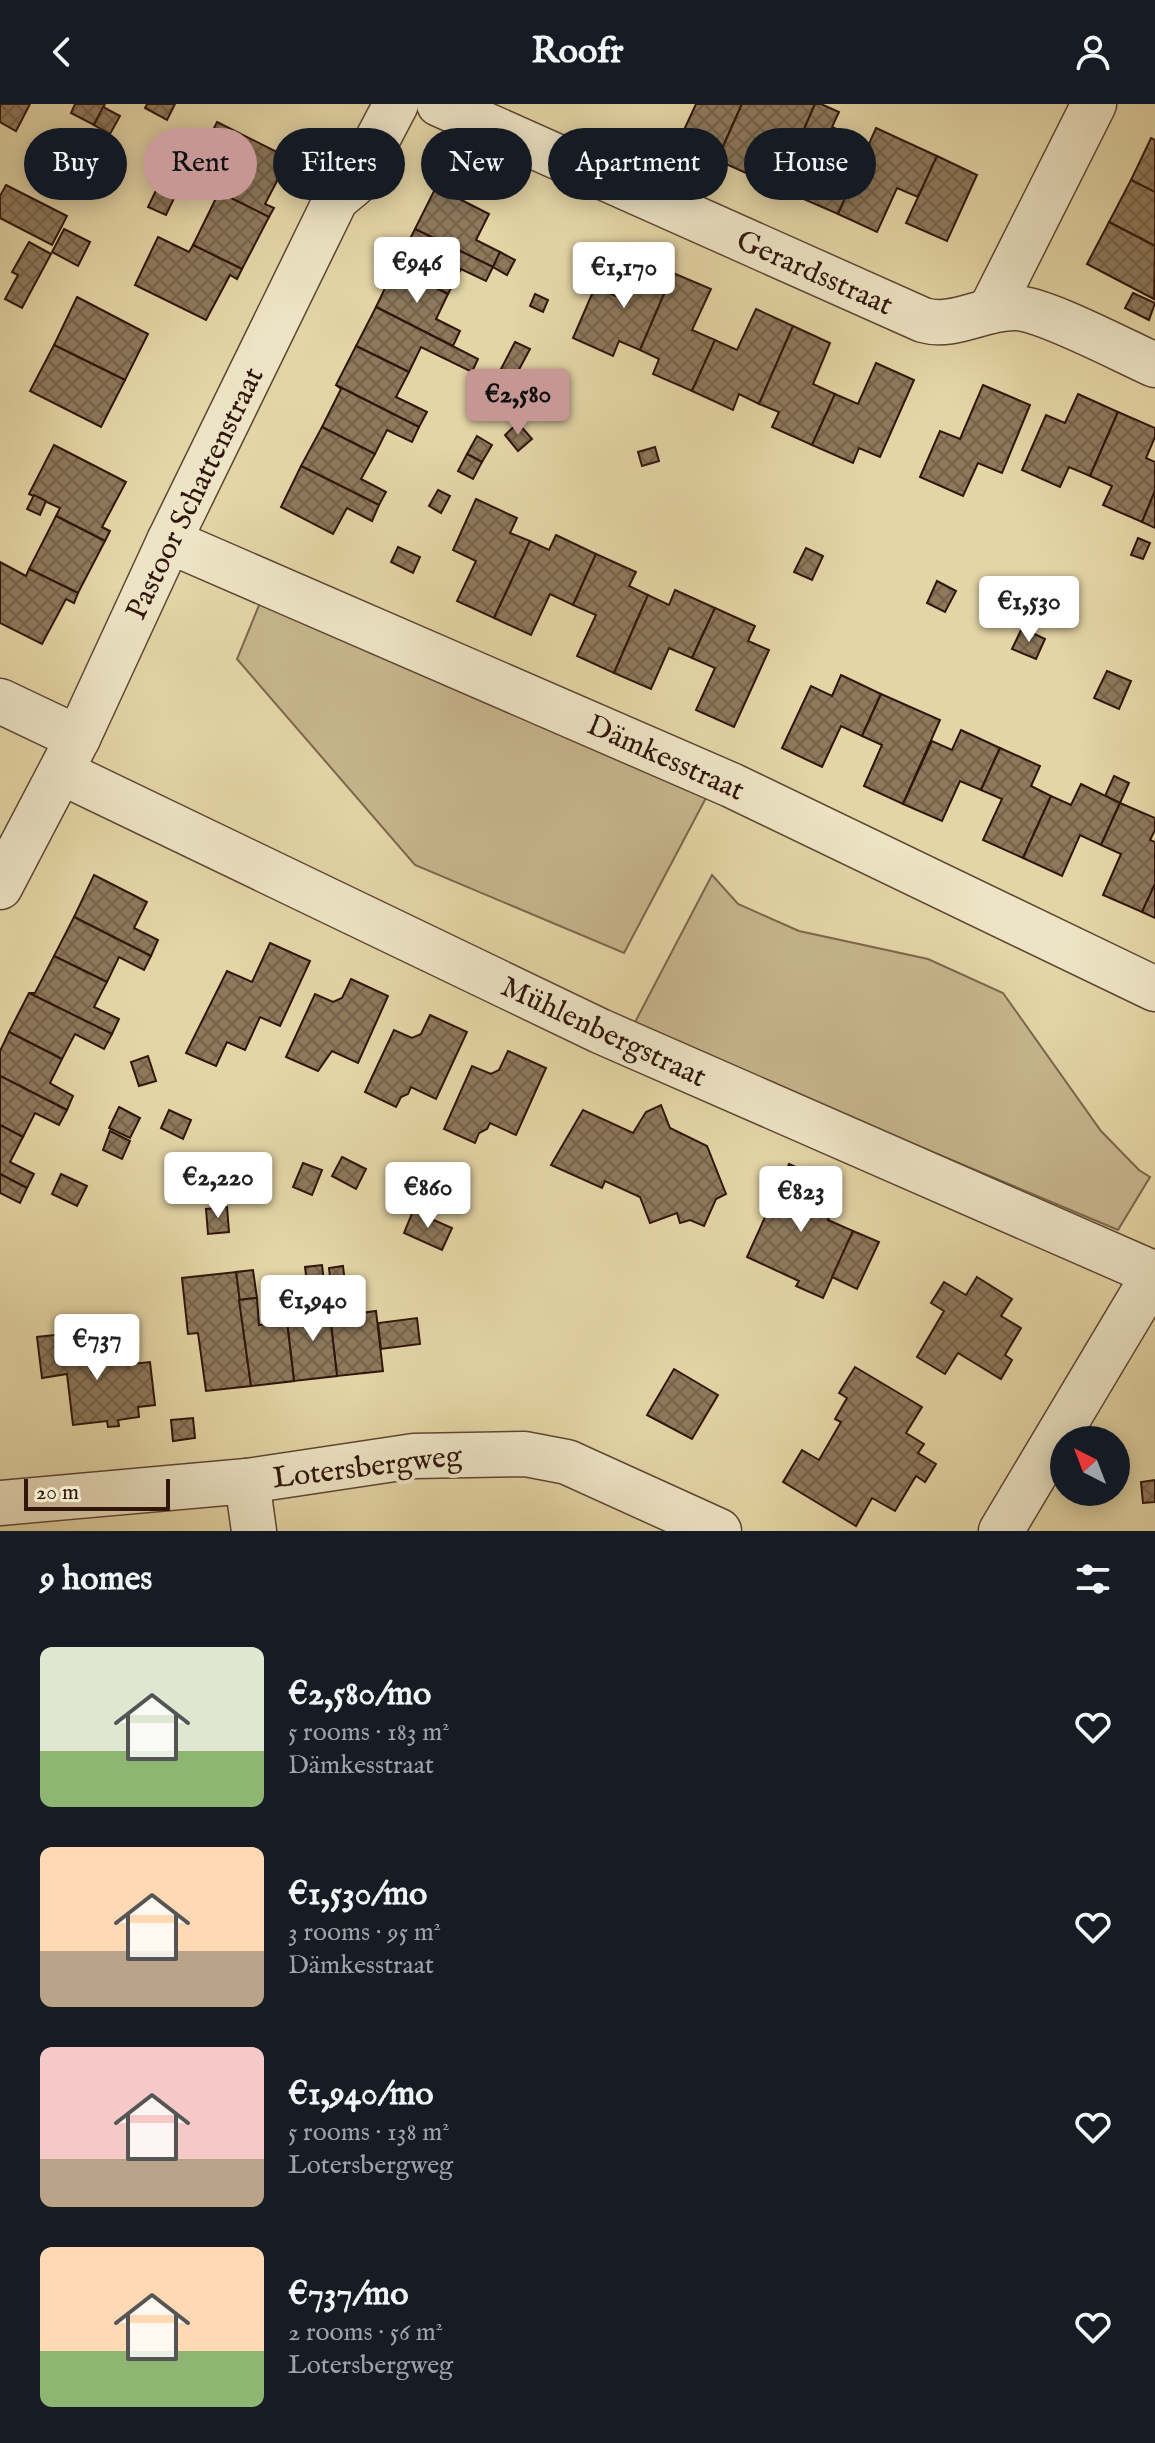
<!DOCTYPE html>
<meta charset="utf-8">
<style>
:root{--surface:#171b24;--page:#20242c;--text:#f1f3f6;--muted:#9ea1a6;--accent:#c59692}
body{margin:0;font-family:"IM FELL English",serif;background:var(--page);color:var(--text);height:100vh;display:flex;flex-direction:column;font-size:30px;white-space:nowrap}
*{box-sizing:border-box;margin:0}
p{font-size:26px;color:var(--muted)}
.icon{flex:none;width:44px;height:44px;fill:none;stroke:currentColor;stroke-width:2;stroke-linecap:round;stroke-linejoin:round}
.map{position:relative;height:1427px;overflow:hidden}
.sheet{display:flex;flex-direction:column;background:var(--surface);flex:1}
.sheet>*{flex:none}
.top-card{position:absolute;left:24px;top:24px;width:1108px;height:72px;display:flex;gap:16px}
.needle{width:52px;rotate:318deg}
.buttons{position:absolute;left:1050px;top:1322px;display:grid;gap:16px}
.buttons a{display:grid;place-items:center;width:80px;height:80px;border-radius:50%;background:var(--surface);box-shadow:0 4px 20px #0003;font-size:40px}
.scale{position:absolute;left:24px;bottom:20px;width:146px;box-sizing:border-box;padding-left:8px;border:4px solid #31160b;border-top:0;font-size:22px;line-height:28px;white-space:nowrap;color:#31160b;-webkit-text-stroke:6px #ede4c5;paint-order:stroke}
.price{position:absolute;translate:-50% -68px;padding:0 18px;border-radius:8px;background:#fff;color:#222;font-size:26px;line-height:52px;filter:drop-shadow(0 2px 4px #0008)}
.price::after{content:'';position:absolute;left:50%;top:48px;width:24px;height:18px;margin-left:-12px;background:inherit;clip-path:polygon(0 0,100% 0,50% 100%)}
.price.current{background:var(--accent);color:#111}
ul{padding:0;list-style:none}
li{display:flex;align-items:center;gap:24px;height:200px;padding:0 40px}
li span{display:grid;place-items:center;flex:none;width:224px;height:160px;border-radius:12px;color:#555}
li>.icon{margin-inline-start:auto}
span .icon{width:96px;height:96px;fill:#fffc;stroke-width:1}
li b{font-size:34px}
h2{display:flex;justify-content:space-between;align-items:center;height:96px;padding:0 40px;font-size:34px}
.chip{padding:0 28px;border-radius:36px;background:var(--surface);box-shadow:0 4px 20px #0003;font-size:28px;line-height:72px}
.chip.current{background:var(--accent);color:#111}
header{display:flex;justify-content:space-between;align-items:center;height:104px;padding:0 40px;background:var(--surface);font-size:36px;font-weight:700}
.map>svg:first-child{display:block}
.green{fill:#c6b58c;stroke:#7c664c;stroke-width:2}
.building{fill:url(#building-cross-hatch);stroke:#31160b;stroke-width:2}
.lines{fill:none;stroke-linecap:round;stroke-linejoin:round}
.minor-casing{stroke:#5e4632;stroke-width:47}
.minor{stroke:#ede4c5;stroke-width:44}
.labels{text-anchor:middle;stroke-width:8;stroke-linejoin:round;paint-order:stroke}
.street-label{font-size:30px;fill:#31160b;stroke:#ede4c5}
</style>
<header><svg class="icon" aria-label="back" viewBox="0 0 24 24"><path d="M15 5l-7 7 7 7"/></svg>Roofr<svg class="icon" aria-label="person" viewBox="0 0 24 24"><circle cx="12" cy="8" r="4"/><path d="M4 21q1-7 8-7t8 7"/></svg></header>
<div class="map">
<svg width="1155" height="1427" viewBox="0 0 1155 1427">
<defs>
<pattern id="building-cross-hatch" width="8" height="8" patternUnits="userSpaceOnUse" patternTransform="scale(2)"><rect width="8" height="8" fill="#8e795c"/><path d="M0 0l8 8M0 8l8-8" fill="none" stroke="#75624a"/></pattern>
</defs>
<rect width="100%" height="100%" fill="#e4d5a6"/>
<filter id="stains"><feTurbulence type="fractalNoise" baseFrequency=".0025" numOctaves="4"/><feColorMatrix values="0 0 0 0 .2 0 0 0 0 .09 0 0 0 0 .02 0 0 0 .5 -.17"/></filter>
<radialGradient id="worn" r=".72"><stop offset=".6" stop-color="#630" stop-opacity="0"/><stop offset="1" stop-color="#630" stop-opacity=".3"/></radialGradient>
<g class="green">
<path d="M264 489 707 692 624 849 415 761 237 555Z"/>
<path d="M712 771 738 800 799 827 928 855 1003 889 1101 1027 1139 1066 1150 1073 1118 1126 633 922Z"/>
</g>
<g class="building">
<path d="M0 0H30L16 27 0 18Z"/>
<path d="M75 0H105L94 21 71 9Z"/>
<path d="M147 0H175L167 16 145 4Z"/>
<path d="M696 0H742L717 56 678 39Z"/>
<path d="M742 0H815L798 39 776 30 757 74 717 56Z"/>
<path d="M815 0H821L839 8 832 23 869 40 838 110 799 93 819 49 798 39Z"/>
<path d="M103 3 120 12 110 30 94 21Z"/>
<path d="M217 18 289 54 265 100 274 104 269 113 219 88 223 81 193 66Z"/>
<path d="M876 24 937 52 918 93 897 84 877 128 838 110Z"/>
<path d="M1151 34 1155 36V88L1131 76Z"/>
<path d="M937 52 977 71 947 137 906 119Z"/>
<path d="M1131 76 1155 88V142L1109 118Z"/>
<path d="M160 78 178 86 166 111 148 103Z"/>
<path d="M6 81 67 112 52 141 0 114V92Z"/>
<path d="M436 83 489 110 476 136 500 148 493 163 415 125Z"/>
<path d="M219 88 269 113 242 165 193 141Z"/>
<path d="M1109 118 1155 142 1154 195 1087 160Z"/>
<path d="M64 125 90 138 78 162 52 148Z"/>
<path d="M415 125 493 163 486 177 461 165 448 190 395 163Z"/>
<path d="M158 133 189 148 193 141 242 165 237 175 230 171 206 216 135 181Z"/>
<path d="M29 138 51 150 22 204 5 195 18 171 12 168Z"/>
<path d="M500 148 515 156 507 171 493 163Z"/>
<path d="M636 152 673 169 640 246 619 237 613 252 573 234 595 183 618 193Z"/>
<path d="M395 163 448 190 436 215 460 227 453 242 376 203Z"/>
<path d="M673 169 711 185 692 226 715 236 692 287 653 270 659 255 640 246Z"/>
<path d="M1133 189 1155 199 1149 216 1125 204Z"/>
<path d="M535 190 548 196 543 208 530 202Z"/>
<path d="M77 193 148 230 125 276 54 241Z"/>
<path d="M376 203 478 255 472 268 421 243 409 268 356 242Z"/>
<path d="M756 205 793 222 759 300 739 290 733 306 692 287 715 236 737 246Z"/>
<path d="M793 222 830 239 813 280 835 290 812 341 772 323 779 308 759 300Z"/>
<path d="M515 238 530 245 515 273 501 265Z"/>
<path d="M54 241 125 276 101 323 30 287Z"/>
<path d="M356 242 409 268 396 293 427 308 419 323 336 281Z"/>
<path d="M876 259 914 276 880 353 859 344 853 359 812 341 835 290 858 300Z"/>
<path d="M336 281 419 323 412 338 387 326 375 350 322 323 341 285Z"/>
<path d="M983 281 1030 301 1002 369 978 359 963 392 920 373 940 327 960 335Z"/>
<path d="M1078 290 1118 308 1090 372 1069 363 1060 383 1022 366 1046 311 1065 319Z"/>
<path d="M1118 308 1155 324V333L1146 354 1155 358V387L1142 418 1103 401 1112 382 1090 372Z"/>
<path d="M518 319 532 335 518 347 505 331Z"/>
<path d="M322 323 375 350 361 375 386 388 379 401 301 362Z"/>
<path d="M477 332 492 341 482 358 467 350Z"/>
<path d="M54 341 126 378 102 423 110 427 105 437 56 412 60 404 29 390Z"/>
<path d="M655 343 659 357 642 362 638 348Z"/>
<path d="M467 350 482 358 473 375 458 367Z"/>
<path d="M301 362 379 401 372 417 347 404 333 430 281 403Z"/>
<path d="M438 386 450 392 441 409 429 402Z"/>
<path d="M1155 387V424L1142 418Z"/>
<path d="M34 391 46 397 40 411 27 405Z"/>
<path d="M476 395 517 414 510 429 530 437 494 514 457 497 476 457 453 446Z"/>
<path d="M56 412 105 437 78 489 29 465Z"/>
<path d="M556 431 596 450 573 501 550 490 531 531 494 514 530 437 549 446Z"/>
<path d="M1138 434 1150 439 1143 455 1131 451Z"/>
<path d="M398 443 420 453 413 469 391 458Z"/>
<path d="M806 444 823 452 812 476 794 468Z"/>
<path d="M596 450 636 468 629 482 648 491 614 569 577 552 596 511 573 501Z"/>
<path d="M0 458 26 472 29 465 78 489 74 499 66 495 42 540 0 519Z"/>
<path d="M937 477 956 487 945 508 927 499Z"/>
<circle cx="1023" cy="493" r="13"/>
<path d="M675 486 715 504 692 554 669 544 651 585 614 569 648 491 669 501Z"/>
<path d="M715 504 755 522 748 537 769 546 734 623 696 606 715 564 692 554Z"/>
<path d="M1022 524 1045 535 1036 555 1012 545Z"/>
<path d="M1107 567 1131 577 1119 605 1094 594Z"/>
<path d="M841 571 881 590 862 632 841 622 822 663 782 644 811 582 832 592Z"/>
<path d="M881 590 940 616 903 700 864 682 882 641 862 632Z"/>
<path d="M961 626 1000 644 981 686 960 677 942 717 903 700 932 637 952 646Z"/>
<path d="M1000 644 1040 662 1031 682 1051 692 1023 754 983 736 1002 695 981 686Z"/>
<path d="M1114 672 1129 679 1120 699 1105 692Z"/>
<path d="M1081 680 1120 699 1101 741 1080 731 1062 772 1023 754 1051 692 1071 701Z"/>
<path d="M1120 699 1155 714V726L1150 736 1155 738V780L1142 808 1103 791 1121 750 1101 741Z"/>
<path d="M94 771 147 798 134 824 158 836 151 852 74 813Z"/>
<path d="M1155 780V814L1142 808Z"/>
<path d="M74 813 151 852 144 866 119 853 107 878 54 852Z"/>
<path d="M270 839 310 857 280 922 260 913 245 946 227 938 216 962 186 949 227 867 252 878Z"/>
<path d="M54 852 107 878 94 903 119 915 112 930 29 889H35Z"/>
<path d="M351 875 388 892 358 959 332 947 318 967 286 953 315 890 333 898 342 894Z"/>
<path d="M29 889 112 930 104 945 75 930 62 955 9 928Z"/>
<path d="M430 911 467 928 436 995 411 983 408 990 401 993 396 1003 365 988 394 926 412 934 421 930Z"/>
<path d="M9 928 62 955 50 979 73 992 67 1006 0 972V947Z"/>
<path d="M508 947 546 964 516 1031 490 1019 487 1025 479 1029 475 1039 444 1025 472 962 491 970 499 966Z"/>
<path d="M148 952 156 977 139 982 131 958Z"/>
<path d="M0 972 67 1006 59 1021 35 1009 23 1033 0 1021Z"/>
<path d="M661 1001 670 1024 707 1042 726 1090 716 1095 704 1122 690 1116 680 1119 677 1109 650 1119 640 1093 605 1077 602 1084 551 1061 583 1006 633 1029 646 1008Z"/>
<path d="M119 1003 140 1014 130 1034 109 1024Z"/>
<path d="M169 1006 191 1016 183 1035 161 1024Z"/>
<path d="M0 1021 23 1033 10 1058 34 1070 27 1084 0 1070Z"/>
<path d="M110 1027 130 1037 122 1055 103 1046Z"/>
<path d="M342 1053 366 1065 356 1085 332 1072Z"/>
<path d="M303 1059 322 1066 312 1091 293 1083Z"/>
<path d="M789 1060 820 1074 815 1084 837 1096 828 1116 853 1127 823 1194 796 1182 799 1177 747 1153Z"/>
<path d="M0 1070 27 1084 20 1099 0 1089Z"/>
<path d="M61 1070 87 1082 77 1102 52 1090Z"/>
<path d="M227 1103 229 1128 208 1130 206 1105Z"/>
<path d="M413 1107 452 1124 442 1146 404 1129Z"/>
<path d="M853 1127 879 1138 857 1185 832 1173Z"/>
<path d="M322 1161 325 1186 308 1188 305 1163Z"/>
<path d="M343 1162 345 1179 331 1181 329 1164Z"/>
<path d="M253 1166 257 1194 239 1196 236 1168Z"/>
<path d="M236 1168 251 1282 206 1287 198 1229 188 1230 182 1174Z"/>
<path d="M977 1173 1012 1195 1001 1212 1021 1224 1005 1251 1012 1256 1001 1275 958 1249 945 1270 917 1253 944 1207 931 1199 944 1178 966 1191Z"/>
<path d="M344 1184 347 1211 376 1207 383 1267 337 1272 327 1186Z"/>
<path d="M327 1186 337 1272 294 1277 287 1218 314 1215 312 1188Z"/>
<path d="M257 1194 259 1221 287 1218 294 1277 251 1282 239 1196Z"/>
<path d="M417 1214 420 1240 381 1245 378 1219Z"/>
<path d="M64 1230 65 1245 97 1240 100 1259 132 1255V1260L150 1258 155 1301 138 1303 139 1313 118 1316 119 1322 108 1323 107 1317 73 1321 67 1270 42 1274 37 1233Z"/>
<path d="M855 1263 922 1303 906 1329 924 1340 918 1349 936 1360 925 1378 916 1372 895 1407 872 1394 856 1422 783 1378 802 1346 819 1356 841 1318 835 1315 847 1294 839 1289Z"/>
<path d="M674 1265 718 1291 692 1335 647 1311Z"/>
<path d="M193 1314 195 1334 173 1337 171 1316Z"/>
<path d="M1155 1376V1398L1143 1399 1141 1378Z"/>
</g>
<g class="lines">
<g class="minor-casing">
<g id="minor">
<path d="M439 0 923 216C954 225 984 203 1015 204 1043 204 1125 248 1155 261"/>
<path d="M990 207 1094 0"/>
<path d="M169 437 731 681 1155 885"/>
<path d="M0 597 78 634"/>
<path d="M61 668 600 927 1155 1170"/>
<path d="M0 783 78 634 169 437 336 95 354 80 396 0"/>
<path d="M247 1377 254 1427"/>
<path d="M0 1399 247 1377 414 1352 525 1350 567 1358 719 1427"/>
<path d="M1001 1427 1155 1169"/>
</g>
</g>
<use href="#minor" class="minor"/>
</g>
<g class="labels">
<g class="street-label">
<text transform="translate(815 168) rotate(24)" y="10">Gerardsstraat</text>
<text transform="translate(194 389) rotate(-64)" y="10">Pastoor Schattenstraat</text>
<text transform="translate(666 653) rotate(24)" y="10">Dämkesstraat</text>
<text transform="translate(604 927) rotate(25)" y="10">Mühlenbergstraat</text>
<text transform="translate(367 1362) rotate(-7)" y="10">Lotersbergweg</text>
</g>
</g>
<rect width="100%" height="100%" filter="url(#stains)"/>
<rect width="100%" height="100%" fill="url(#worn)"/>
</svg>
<div class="buttons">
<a><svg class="needle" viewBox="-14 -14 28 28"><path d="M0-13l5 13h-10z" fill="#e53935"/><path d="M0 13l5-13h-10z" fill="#9ea1a6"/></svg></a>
</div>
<div class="scale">20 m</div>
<b class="price" style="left:417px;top:201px">€946</b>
<b class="price" style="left:624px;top:206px">€1,170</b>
<b class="price current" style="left:518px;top:333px">€2,580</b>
<b class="price" style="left:1029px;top:540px">€1,530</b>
<b class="price" style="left:218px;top:1116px">€2,220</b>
<b class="price" style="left:428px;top:1126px">€860</b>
<b class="price" style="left:801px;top:1130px">€823</b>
<b class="price" style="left:313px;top:1239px">€1,940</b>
<b class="price" style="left:97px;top:1278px">€737</b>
<div class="top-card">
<a class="chip">Buy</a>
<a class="chip current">Rent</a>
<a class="chip">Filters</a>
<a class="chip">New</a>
<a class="chip">Apartment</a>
<a class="chip">House</a>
</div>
</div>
<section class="sheet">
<h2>9 homes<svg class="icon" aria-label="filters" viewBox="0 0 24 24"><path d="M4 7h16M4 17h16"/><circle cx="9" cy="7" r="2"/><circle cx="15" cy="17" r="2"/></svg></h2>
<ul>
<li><span style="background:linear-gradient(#dfe7d0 65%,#8fb573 0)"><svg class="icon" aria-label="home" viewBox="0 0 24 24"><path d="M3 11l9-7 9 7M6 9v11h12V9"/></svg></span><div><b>€2,580/mo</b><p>5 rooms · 183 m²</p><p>Dämkesstraat</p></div><svg class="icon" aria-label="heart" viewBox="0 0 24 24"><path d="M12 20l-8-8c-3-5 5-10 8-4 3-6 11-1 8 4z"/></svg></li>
<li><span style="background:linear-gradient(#ffd9b3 65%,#b9a48a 0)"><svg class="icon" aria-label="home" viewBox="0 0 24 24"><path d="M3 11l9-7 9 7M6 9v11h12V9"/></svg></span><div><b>€1,530/mo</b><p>3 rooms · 95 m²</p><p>Dämkesstraat</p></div><svg class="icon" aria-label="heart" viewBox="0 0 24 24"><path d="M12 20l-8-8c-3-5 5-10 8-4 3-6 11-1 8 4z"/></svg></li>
<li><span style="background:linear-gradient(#f6c9c9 70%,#b9a48a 0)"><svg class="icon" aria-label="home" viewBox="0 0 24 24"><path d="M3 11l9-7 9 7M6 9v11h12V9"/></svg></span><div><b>€1,940/mo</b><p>5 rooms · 138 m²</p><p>Lotersbergweg</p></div><svg class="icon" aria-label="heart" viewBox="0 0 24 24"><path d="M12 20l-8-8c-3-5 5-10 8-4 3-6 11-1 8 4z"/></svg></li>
<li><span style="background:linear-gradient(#ffd9b3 65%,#8fb573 0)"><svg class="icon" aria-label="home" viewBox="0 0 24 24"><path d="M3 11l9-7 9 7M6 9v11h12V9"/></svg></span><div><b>€737/mo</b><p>2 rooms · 56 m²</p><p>Lotersbergweg</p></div><svg class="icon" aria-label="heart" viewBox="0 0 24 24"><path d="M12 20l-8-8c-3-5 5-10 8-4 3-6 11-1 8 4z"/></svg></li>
</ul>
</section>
